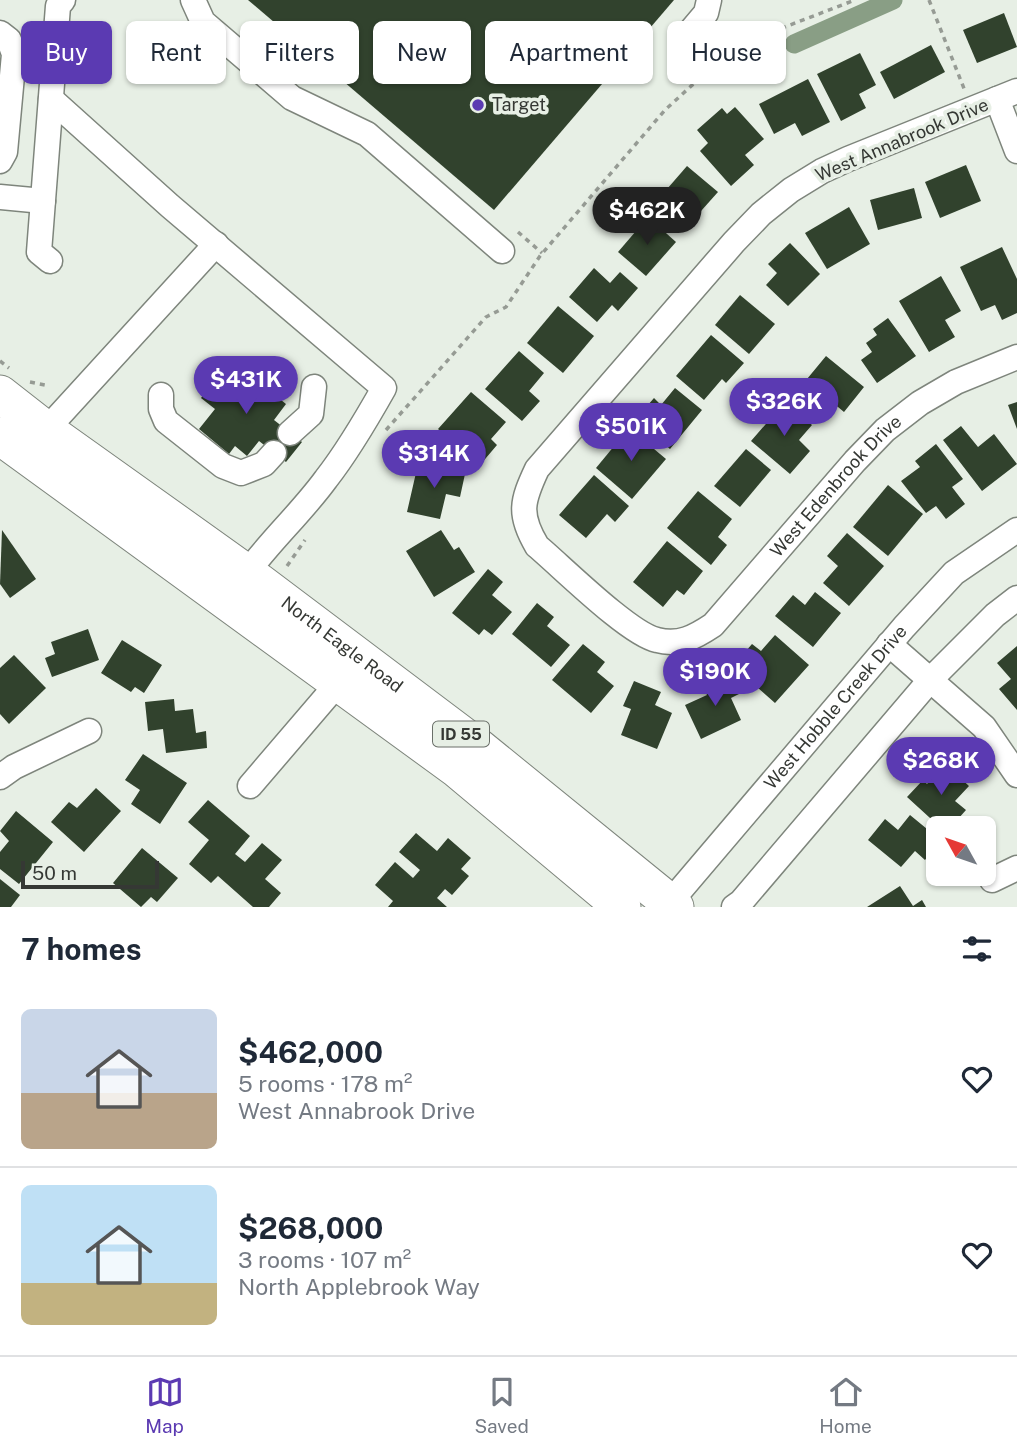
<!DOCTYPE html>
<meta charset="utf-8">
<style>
:root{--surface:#fff;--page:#f2f2f3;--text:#1f2937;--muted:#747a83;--line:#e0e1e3;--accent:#5b3ab2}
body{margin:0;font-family:"Public Sans",sans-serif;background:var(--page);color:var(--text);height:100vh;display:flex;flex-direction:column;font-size:26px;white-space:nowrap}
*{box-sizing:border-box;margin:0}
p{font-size:23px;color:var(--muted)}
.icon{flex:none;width:38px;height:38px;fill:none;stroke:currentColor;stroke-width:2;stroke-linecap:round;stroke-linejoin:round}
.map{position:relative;height:907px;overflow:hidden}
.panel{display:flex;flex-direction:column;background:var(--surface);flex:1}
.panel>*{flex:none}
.hud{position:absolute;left:21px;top:21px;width:976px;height:63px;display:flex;gap:14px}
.needle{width:46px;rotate:310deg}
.buttons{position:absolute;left:926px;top:816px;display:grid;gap:14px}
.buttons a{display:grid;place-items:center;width:70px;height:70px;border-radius:10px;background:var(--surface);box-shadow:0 2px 5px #0004;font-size:35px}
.scale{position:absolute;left:21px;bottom:18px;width:138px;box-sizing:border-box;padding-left:7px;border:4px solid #353834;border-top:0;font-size:19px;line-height:24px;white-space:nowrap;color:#353834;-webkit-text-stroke:5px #e7efe5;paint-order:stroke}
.price{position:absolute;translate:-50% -60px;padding:0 16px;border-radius:24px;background:var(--accent);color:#fff;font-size:23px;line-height:46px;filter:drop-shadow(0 2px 4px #0008)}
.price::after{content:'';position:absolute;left:50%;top:42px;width:21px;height:16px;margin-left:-10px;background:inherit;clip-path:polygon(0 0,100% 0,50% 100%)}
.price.active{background:#222;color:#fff}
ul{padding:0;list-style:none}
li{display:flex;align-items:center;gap:21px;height:175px;padding:0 21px}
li+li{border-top:2px solid var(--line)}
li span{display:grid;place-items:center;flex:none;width:196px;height:140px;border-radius:10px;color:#555}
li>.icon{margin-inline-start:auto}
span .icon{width:84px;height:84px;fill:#fffc;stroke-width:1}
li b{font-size:30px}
h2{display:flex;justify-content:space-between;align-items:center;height:84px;padding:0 21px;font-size:30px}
.tag{padding:0 24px;border-radius:10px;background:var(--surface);box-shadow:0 2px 5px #0004;font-size:24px;line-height:63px}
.tag.active{background:var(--accent);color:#fff}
.tab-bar{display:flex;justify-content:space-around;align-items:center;height:98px;border-top:2px solid var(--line);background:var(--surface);font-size:19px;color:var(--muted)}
.tab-bar a{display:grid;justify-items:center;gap:4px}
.tab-bar .active{color:var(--accent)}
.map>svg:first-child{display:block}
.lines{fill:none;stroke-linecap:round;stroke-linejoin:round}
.canal{stroke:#899e85;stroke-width:19}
.building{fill:#31422d}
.minor-casing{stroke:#7e857c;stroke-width:27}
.highway-casing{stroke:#7e857c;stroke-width:39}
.path{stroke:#969b94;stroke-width:3.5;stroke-dasharray:5 5;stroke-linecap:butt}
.minor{stroke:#fff;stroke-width:24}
.highway{stroke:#fff;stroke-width:37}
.poi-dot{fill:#5b3ab2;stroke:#e7efe5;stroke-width:2.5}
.labels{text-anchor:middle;stroke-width:7;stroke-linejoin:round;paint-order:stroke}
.shield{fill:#e7efe5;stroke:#6a6f69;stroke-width:2}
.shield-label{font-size:16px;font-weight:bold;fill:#353834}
.poi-label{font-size:18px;fill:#353834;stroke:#e7efe5;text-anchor:start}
.street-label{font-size:18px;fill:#353834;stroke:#e7efe5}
</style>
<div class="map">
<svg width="1017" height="907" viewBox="0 0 1017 907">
<rect width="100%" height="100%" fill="#e7efe5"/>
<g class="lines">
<path class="canal" d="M794 44 893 0"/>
</g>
<g class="building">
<path d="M248 0H674L494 210Z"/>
<path d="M1004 13 1017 47 977 63 963 30Z"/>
<path d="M931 45 945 72 894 99 880 72Z"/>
<path d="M860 53 876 85 859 94 866 108 841 121 817 74Z"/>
<path d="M808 79 830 122 802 136 795 123 774 134 759 104Z"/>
<path d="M735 107 764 139 745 155 754 165 731 186 700 151 708 143 697 130 722 108 727 114Z"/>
<path d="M966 165 981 201 940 218 925 182Z"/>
<path d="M687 166 718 192 684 230 654 204Z"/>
<path d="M914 188 922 218 878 230 870 200Z"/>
<path d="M849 207 870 244 827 269 805 233Z"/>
<path d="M648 217 676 242 646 276 618 252Z"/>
<path d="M790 243 820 274 788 306 766 285 777 273 768 264Z"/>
<path d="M1002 247 1017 279V313L1002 320 995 305 981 311 960 267Z"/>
<path d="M594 268 610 283 620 272 638 288 618 311 612 305 597 322 569 297Z"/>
<path d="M941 276 961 311 945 320 955 337 929 352 899 301Z"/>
<path d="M740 295 775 324 749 354 715 325Z"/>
<path d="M558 306 594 336 563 373 527 343Z"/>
<path d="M888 318 916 356 877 383 861 360 872 352 866 343 877 335 873 329Z"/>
<path d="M711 335 744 363 726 383 722 379 704 400 676 376Z"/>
<path d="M519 351 544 373 529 391 540 401 522 421 485 389Z"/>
<path d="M826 356 864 387 844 412 832 402 819 418 793 396Z"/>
<path d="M240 367 286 404 274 420 302 442 286 462 259 441 247 456 235 446 229 454 199 429 215 409 201 398 224 368 233 375Z"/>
<path d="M675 388 702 410 670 449 635 420 654 398 661 405Z"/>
<path d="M471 392 506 422 491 439 497 445 480 465 438 429Z"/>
<path d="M785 402 812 425 799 440 810 451 790 474 751 441Z"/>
<path d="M1017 402V429L1008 405Z"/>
<path d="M961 426 978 447 994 434 1017 464 982 491 943 440Z"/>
<path d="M629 428 666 459 632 499 596 468Z"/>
<path d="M936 444 963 479 952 487 965 504 946 519 936 506 926 513 901 481 920 467 915 461Z"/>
<path d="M746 449 771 470 740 507 714 486Z"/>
<path d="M418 464 465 474 460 497 446 494 440 519 407 512Z"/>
<path d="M594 475 629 506 615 522 607 514 586 538 559 515Z"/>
<path d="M888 485 923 514 888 556 853 527Z"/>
<path d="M698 491 732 519 718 537 727 545 711 565 667 528Z"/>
<path d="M2 530 36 579 10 598 0 584Z"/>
<path d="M441 530 454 550 459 547 475 572 434 597 406 551Z"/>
<path d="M847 533 884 566 849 606 823 583 838 566 827 556Z"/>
<path d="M667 541 703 571 684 595 677 590 663 607 633 582Z"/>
<path d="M488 569 503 582 492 595 512 612 492 635 484 629 479 635 452 613Z"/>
<path d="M815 592 841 613 813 647 775 616 793 595 805 605Z"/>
<path d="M537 603 554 617 547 626 570 645 551 667 512 634Z"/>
<path d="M88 629 99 660 52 677 45 658 55 654 51 642Z"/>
<path d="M775 635 809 665 775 703 733 666 752 644 761 651Z"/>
<path d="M122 640 162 665 144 693 135 687 131 692 101 673Z"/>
<path d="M583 644 605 662 597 672 614 686 591 713 552 680Z"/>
<path d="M1017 646V710L999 689 1011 679 997 663Z"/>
<path d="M14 655 46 688 9 724 0 714V668Z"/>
<path d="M730 675 739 694 731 698 741 720 701 739 685 705 707 695 703 688Z"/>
<path d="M634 681 661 692 655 705 672 713 657 749 621 735 631 709 623 706Z"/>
<path d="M174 699 175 711 193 709 196 733 206 731 207 748 166 753 163 729 148 731 145 702Z"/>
<path d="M143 754 187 783 160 824 131 804 140 790 125 780Z"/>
<path d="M945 764 969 786 955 801 966 810 950 828H941L907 797 923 780 927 784Z"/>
<path d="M96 788 121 811 84 852 51 822 69 802 77 808Z"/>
<path d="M208 800 250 836 235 854 245 862 262 843 282 860 265 879 281 893 269 907H253L218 876 211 883 189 864 209 840 188 822Z"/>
<path d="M16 811 53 842 19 884 0 869V852L9 841 0 831Z"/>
<path d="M910 815 938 838V844L925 860 915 851 901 867 868 840 885 819 898 830Z"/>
<path d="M416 833 437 851 448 838 471 858 461 869 469 876 452 895 445 889 437 898 447 907H388L393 901 375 885 395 862 413 878 420 870 399 852Z"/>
<path d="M142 848 178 878 157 902 151 897 141 907 113 883Z"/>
<path d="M0 879 20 895 11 907H0Z"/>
<path d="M900 886 913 906 922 900 926 907H867Z"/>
</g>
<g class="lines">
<g class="minor-casing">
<g id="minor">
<path d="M193 0 203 22 292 98 367 134 502 251"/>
<path d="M0 33 9 40 14 54 5 152 0 161"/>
<path d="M684 39 706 13 709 0"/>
<path id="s1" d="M1017 91 848 159 822 171 791 190 761 214 734 242 537 469C522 501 518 514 537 546 562 567 629 634 657 640 679 646 695 637 713 625L855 461 885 430 920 403 956 382 1017 357"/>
<path d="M51 99 170 206 384 388C366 420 348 451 326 479 302 512 271 540 246 574"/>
<path d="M997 99 1017 151"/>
<path d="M0 197 43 201"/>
<path d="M50 261 39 252 58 6 63 0"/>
<path d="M161 395V409L166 421 223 466 241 473 264 464 274 453"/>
<path d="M46 430 216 244"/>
<path d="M290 433 311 414 314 387"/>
<path d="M889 644 984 727 1017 775"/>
<path d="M0 777 14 767 89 731"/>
<path d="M250 786 339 682"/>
<path d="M992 880 1017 868"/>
<path id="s2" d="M666 907 904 627 954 573 1017 530"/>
<path d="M734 907 741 902 931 679 995 615 1017 598"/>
</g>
</g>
<g class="highway-casing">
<g id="highway">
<path id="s3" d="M0 394 46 430 259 582 478 747 675 907"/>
<path d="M0 436 457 769 622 907"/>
</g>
</g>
<g class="path">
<path d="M929 0 965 91"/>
<path d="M518 232 542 253"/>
<path d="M0 361 9 368"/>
<path d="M30 382 45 385"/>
<path d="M386 430 486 317 506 307 540 256 665 110 713 66 764 35 855 0"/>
<path d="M287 566 305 540"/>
</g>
<use href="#minor" class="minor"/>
<use href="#highway" class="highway"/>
</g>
<circle class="poi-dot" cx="478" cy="105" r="7"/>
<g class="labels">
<rect class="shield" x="433" y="721.5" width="56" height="25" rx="5"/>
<g class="shield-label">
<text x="461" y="740">ID 55</text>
</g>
<g class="poi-label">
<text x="492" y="111">Target</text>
</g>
<g class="street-label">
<text transform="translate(902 140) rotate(-23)" y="6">West Annabrook Drive</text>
<text dy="6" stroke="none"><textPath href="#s1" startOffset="1106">West Edenbrook Drive</textPath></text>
<text dy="6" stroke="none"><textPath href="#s3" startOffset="424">North Eagle Road</textPath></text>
<text dy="6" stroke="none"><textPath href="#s2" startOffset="262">West Hobble Creek Drive</textPath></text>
</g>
</g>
</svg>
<div class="buttons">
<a><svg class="needle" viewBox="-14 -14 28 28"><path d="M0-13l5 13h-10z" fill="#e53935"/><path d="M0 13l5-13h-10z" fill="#747a83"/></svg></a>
</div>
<div class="scale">50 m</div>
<b class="price active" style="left:647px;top:247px">$462K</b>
<b class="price" style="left:246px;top:416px">$431K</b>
<b class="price" style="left:784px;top:438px">$326K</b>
<b class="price" style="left:631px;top:463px">$501K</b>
<b class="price" style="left:434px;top:490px">$314K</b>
<b class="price" style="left:715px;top:708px">$190K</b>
<b class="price" style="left:941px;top:797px">$268K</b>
<div class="hud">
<a class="tag active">Buy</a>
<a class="tag">Rent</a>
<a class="tag">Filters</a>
<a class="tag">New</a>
<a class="tag">Apartment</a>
<a class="tag">House</a>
</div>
</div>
<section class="panel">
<h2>7 homes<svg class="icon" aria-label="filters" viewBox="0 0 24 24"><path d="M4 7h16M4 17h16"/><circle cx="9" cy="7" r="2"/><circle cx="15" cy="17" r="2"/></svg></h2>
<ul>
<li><span style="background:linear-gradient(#c9d6e8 60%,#b9a48a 0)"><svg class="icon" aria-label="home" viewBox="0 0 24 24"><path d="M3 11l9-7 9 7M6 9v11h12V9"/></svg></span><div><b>$462,000</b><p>5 rooms · 178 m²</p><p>West Annabrook Drive</p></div><svg class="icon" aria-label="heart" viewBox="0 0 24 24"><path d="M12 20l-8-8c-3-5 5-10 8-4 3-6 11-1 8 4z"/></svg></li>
<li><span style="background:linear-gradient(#bfe0f5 70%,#c2b280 0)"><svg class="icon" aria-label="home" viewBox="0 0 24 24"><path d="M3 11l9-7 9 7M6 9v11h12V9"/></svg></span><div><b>$268,000</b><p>3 rooms · 107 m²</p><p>North Applebrook Way</p></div><svg class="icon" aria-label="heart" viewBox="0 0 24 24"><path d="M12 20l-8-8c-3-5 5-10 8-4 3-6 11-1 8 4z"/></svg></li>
</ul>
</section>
<nav class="tab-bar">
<a class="active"><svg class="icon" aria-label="map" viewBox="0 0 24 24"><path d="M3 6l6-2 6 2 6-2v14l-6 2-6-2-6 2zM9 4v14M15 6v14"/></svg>Map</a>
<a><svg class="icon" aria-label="saved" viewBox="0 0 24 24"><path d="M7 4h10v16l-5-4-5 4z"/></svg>Saved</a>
<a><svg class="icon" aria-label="home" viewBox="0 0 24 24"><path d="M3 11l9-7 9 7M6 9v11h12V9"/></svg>Home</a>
</nav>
